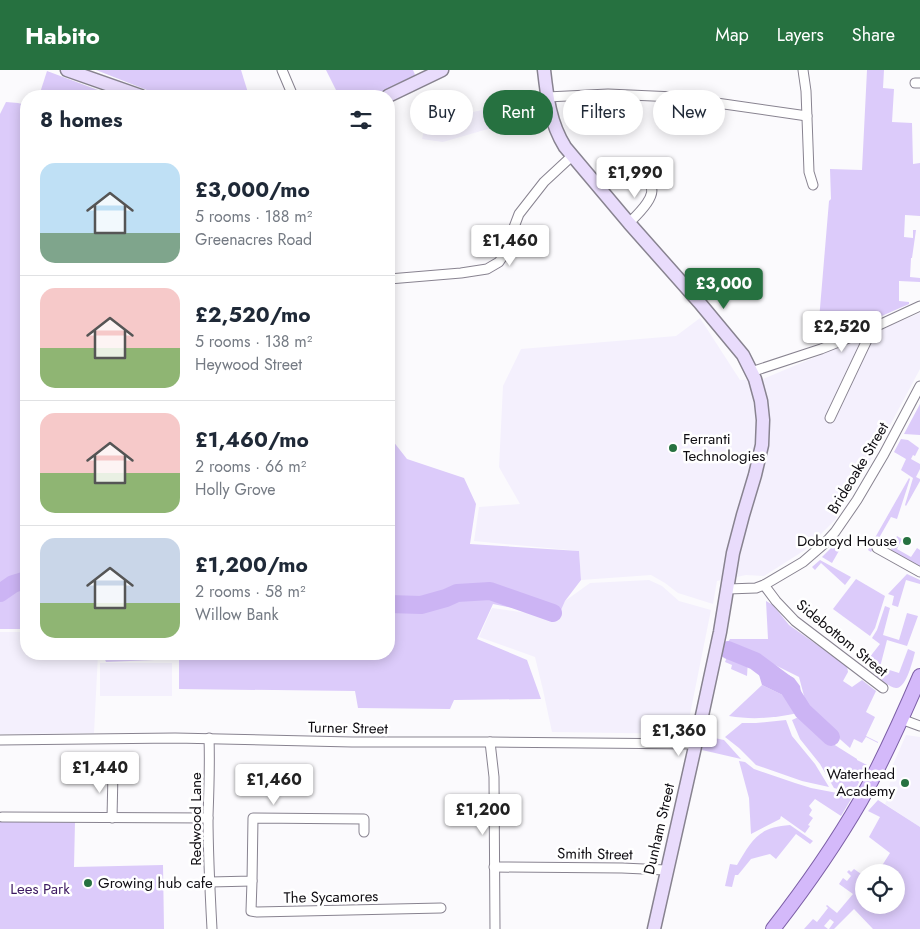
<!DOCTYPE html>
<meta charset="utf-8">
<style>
:root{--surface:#fff;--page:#f6f6f7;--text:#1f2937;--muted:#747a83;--line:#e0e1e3;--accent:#267140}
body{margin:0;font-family:Jost,sans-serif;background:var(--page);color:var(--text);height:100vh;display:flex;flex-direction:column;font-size:19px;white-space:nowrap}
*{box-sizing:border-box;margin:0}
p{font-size:16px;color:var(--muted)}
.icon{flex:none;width:28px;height:28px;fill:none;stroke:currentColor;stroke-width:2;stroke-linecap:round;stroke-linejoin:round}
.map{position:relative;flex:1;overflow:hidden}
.side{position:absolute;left:20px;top:20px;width:375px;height:570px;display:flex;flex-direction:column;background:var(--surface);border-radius:20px;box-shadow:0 2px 12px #0003}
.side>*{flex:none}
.top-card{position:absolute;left:410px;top:20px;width:435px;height:45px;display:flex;gap:10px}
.controls{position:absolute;left:855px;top:794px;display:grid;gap:10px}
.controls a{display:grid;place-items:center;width:50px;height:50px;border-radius:50%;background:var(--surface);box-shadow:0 2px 12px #0003;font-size:25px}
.price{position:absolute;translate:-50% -42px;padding:0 11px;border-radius:5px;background:#fff;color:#222;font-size:16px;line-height:32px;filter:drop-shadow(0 1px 2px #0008)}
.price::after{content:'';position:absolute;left:50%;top:30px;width:15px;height:11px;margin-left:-8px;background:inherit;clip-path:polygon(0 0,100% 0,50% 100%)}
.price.on{background:var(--accent);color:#fff}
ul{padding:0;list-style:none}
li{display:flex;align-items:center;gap:15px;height:125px;padding:0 20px}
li+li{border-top:1px solid var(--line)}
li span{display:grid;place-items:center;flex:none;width:140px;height:100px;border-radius:15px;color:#555}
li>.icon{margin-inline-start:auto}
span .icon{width:60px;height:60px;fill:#fffc;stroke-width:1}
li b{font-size:21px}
h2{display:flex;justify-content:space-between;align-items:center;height:60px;padding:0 20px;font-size:21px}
.chip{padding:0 18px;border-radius:22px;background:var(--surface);box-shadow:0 2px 12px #0003;font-size:18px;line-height:45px}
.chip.on{background:var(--accent);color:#fff}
header{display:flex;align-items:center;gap:30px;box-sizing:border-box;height:70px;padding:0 25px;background:var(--accent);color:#fff}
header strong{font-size:24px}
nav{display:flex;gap:28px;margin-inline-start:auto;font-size:18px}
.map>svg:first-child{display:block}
.built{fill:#f4f0fd}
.green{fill:#dccbfa}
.water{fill:#ccb4f4}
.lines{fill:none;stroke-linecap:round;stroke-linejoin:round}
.river{stroke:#ccb4f4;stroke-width:18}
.street-casing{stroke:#888390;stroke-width:11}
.secondary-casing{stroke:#888390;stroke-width:15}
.primary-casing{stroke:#7c5fa6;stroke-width:16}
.street{stroke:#fff;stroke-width:9}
.secondary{stroke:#e9dcfc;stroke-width:12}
.primary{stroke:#d4b9fa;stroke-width:14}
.poi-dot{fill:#267140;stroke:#fff;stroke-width:2}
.labels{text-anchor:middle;stroke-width:5;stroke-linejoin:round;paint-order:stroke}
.poi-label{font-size:15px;fill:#0f0d12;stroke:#fff;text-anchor:start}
.street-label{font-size:15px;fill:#0f0d12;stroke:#fff}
.park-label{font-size:15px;fill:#3c1961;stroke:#fff}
</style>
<header>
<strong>Habito</strong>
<nav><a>Map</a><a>Layers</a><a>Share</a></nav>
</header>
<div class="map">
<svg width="920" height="859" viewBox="0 0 920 859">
<rect width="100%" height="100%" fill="#fbfafd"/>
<g class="built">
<path d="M501 36 505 54 443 72 422 69 427 48 440 49Z"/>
<path d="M920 243V299L880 374 835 450 805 480 764 506 746 505 717 511 713 534 678 523 665 513 651 505 581 510 579 481 474 471 479 437 520 434 499 397 503 316 521 279 676 266 700 248 740 310 763 309Z"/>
<path d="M649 510 662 516 679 531 711 540 686 664 552 662 543 620 535 587 479 567 492 538 558 547 565 531 590 513Z"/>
<path d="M0 562H26V584H98L94 663 0 664Z"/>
<rect x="100" y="593" width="72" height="33"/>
<path d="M906 665 920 667V757L885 734 888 728 892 697Z"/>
</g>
<g class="green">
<path d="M96 0H241L249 26H162Z"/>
<path d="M326 0H413L416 7 377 26H339Z"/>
<path d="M867 0H884L883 18 894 19 892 52 912 53 913 94 920 93V146L905 145 904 167 913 168V160H916L912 188H911L910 207 920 208V212L899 211V231L909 232V234L827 270 824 269 822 263 830 258 827 247 819 250 829 131 831 129 830 99 862 100Z"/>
<path d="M47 1 114 26H39Z"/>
<path d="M6 32 18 33 26 35V559H0V44Z"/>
<path d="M920 334V365L904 364Z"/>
<path d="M389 366 407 389 464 408 476 434 470 474 579 481 581 510 565 531 558 547 493 534 477 569 527 590 541 629 454 630 450 639 358 638 355 621 179 619V589L106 592 103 584H389Z"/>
<path d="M901 369 908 370 919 378 915 386 913 385 911 389 920 394V399L916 407 920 409V411L906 436 905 435 913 408 901 400 906 389 894 382Z"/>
<path d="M909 408 910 409 897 449 891 447 879 468 886 472 884 475 882 476 877 473 871 482 868 480Z"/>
<path d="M897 466 902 469 897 479 911 487 917 478 920 480V497L893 482 891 480 892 476Z"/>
<path d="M840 469 844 472 832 493 822 487Z"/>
<path d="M820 490 851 507 845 515 821 493 815 500 812 497Z"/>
<path d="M907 504 920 510V514L906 510 898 537 892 535 894 526 888 524Z"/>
<path d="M856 509 885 526 875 558 870 566 833 539Z"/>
<path d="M766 531 773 535 789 555 847 596 848 602 843 611 852 617 862 610 876 621 866 642 875 647 866 666 878 672V673L866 667 862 673 854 669 850 678 808 641 799 607 763 589 727 576 728 572 730 569H768Z"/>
<path d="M885 536 890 538 883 565 899 570 907 543 918 546 907 576 887 570 880 597 899 603 908 579 915 582C913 590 906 619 896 618 890 618 878 607 873 603L872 590 869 588 880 574 872 568 877 560Z"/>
<path d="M729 582 748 590 747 606 731 599 732 595 725 592Z"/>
<path d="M762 615 795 631 798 643C776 648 752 650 729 646Z"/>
<path d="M801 646 822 667 857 689V690L867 695 854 723 834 718 820 694 800 669 792 650Z"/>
<path d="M786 650 792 666 815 694 829 717 802 711 756 695 739 678 725 667 742 653H756Z"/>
<path d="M705 666 724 670 741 689 702 680Z"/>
<path d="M739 691 745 692 754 699 795 713 811 718 853 726 841 746 815 729 809 736 812 740 809 745 813 748 808 755 810 756 805 763 781 746 780 749 751 764 749 728Z"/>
<path d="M878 730 920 757V859H873L854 839 834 859H829L834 852 830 849 824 856 828 859H804L813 849 817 852 828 838 826 836 827 835 837 843 853 824 839 814 843 808 847 811 851 806 847 802 849 800 851 802 854 799 864 806V835H896V802H878L890 783 869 767 880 747 868 741Z"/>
<path d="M0 750 75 752 74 797 163 795 164 859H0Z"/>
<path d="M790 755 813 771 810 774 796 764 776 789 770 784 751 789 738 805H735L732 817 725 816 730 794 737 795C752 770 758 757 790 755Z"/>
</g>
<path class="water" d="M755 591 769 594 794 608 800 616 802 629 806 640 798 643 795 631 762 615Z"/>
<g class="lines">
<g class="river">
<path d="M0 523 13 514 26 510"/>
<path d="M389 534 421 535 446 528 457 523 490 521 553 543"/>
<path d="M728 580 755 591 786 614 803 641 831 667"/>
</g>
<g class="street-casing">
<g id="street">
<path d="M282 0 293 26"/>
<path d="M803 0 806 21 809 102 813 115"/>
<path d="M915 13H920"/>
<path d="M547 27 608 24 675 27 807 46"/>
<path d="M629 153C636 146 660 124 649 114 645 110 636 109 630 107"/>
<path d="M389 209 461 203 487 199 499 192 503 186 519 144 544 112 572 86"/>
<path d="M751 302 821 279 864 262 920 236"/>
<path d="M830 348 867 270 864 262"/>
<path d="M877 478 920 502"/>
<path d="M764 515 776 531 795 551 883 618"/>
<path d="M728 519 756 518 764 515 803 492 825 473 835 462 857 430 884 384 920 316"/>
<path d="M901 649 920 656"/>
<path d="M209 668C210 694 209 720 208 746 208 784 210 822 212 859"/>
<path d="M0 670 175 668 352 672H490L696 674"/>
<path d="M490 672 494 707 495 859"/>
<path d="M2 747 208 748"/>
<path d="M112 748 113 702"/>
<path d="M494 797 622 798 666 800"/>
<path d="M252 811 251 841 257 842 441 838"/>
<path d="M210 812 252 811 253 748 364 749V762"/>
</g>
</g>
<g class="secondary-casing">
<g id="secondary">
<path d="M67 0 141 26"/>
<path d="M544 0C547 27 550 53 565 77L629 153 699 232 743 285 755 309 761 331 763 350 762 375 755 405 743 445 733 483 720 562 703 641 654 859"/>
<path d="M388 26 442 0"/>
</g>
</g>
<g class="primary-casing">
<path id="primary" d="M773 859C805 818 835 775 861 730 883 690 902 648 920 606"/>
</g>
<use href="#street" class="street"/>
<use href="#secondary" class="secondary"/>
<use href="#primary" class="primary"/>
</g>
<g class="poi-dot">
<circle cx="673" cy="378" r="5"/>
<circle cx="907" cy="471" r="5"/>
<circle cx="905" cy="713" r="5"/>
<circle cx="88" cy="813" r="5"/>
</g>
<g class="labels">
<g class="poi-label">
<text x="683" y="374">Ferranti<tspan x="683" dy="17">Technologies</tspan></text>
<text x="897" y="476" text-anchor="end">Dobroyd House</text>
<text x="895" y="709" text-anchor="end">Waterhead<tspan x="895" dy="17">Academy</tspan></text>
<text x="98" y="818">Growing hub cafe</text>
</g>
<g class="street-label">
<text transform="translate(858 398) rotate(-59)" y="5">Brideoake Street</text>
<text transform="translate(842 568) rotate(39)" y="5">Sidebottom Street</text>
<text transform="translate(348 658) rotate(1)" y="5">Turner Street</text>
<text transform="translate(196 749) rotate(-90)" y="5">Redwood Lane</text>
<text transform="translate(659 759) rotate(-77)" y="5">Dunham Street</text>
<text transform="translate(595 784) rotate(1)" y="5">Smith Street</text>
<text transform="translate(331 827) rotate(-1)" y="5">The Sycamores</text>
</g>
<g class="park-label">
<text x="40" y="824">Lees Park</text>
</g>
</g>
</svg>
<div class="controls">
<a><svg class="icon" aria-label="locate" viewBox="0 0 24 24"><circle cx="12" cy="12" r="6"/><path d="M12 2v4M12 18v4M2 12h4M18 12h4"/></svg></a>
</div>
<b class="price" style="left:635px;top:129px">£1,990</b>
<b class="price" style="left:510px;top:197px">£1,460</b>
<b class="price on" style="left:724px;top:240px">£3,000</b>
<b class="price" style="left:842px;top:283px">£2,520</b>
<b class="price" style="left:679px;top:687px">£1,360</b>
<b class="price" style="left:100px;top:724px">£1,440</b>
<b class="price" style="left:274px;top:736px">£1,460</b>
<b class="price" style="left:483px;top:766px">£1,200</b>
<div class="top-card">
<a class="chip">Buy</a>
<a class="chip on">Rent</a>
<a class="chip">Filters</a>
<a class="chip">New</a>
</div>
<section class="side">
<h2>8 homes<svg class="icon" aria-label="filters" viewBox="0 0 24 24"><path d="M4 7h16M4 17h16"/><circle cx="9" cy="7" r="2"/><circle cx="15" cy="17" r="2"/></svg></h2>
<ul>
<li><span style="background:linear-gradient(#bfe0f5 70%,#7fa58c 0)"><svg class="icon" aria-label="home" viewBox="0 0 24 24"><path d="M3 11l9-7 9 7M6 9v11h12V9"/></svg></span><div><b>£3,000/mo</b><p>5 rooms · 188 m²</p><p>Greenacres Road</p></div></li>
<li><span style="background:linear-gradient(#f6c9c9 60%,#8fb573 0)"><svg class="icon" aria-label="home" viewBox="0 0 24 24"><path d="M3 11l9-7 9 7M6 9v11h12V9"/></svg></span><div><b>£2,520/mo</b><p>5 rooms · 138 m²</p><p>Heywood Street</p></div></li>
<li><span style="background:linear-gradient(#f6c9c9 60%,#8fb573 0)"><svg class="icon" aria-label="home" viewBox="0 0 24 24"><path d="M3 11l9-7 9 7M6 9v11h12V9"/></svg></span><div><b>£1,460/mo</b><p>2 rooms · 66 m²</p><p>Holly Grove</p></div></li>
<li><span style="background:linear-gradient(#c9d6e8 65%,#8fb573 0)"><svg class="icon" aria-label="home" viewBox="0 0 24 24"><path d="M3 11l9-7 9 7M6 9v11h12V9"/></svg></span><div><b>£1,200/mo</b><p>2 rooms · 58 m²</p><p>Willow Bank</p></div></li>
</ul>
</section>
</div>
